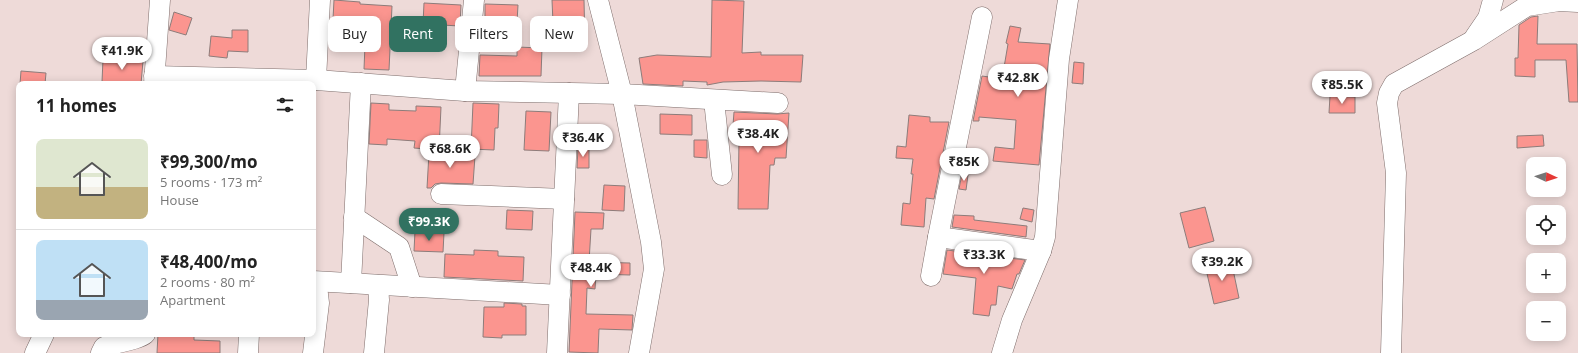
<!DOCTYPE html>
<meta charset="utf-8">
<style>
:root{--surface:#fff;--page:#f2f2f2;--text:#222;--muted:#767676;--line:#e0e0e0;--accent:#317261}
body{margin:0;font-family:"Open Sans",sans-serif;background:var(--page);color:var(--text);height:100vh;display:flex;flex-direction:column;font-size:15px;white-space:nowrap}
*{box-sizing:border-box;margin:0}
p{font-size:13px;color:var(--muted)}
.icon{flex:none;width:22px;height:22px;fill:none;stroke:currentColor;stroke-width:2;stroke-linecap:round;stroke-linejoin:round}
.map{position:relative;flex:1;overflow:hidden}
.side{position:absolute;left:16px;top:81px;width:300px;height:256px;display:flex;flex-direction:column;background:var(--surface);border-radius:8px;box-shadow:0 2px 10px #0003}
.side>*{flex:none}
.top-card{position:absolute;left:328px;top:16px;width:380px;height:36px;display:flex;gap:8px}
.needle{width:26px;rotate:93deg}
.controls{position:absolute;left:1526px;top:157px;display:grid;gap:8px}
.controls a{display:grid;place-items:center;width:40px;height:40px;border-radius:8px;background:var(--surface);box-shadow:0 2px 10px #0003;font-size:20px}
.price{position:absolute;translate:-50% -34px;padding:0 9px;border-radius:14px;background:#fff;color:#222;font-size:13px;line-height:26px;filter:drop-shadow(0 1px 2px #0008)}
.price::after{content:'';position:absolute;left:50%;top:24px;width:12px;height:9px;margin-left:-6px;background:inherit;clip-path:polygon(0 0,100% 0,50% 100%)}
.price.selected{background:var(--accent);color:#fff}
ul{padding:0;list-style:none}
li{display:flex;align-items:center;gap:12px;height:100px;padding:0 20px}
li+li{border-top:1px solid var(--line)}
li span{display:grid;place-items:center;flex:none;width:112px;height:80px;border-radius:8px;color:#555}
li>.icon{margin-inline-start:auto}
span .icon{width:48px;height:48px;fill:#fffc;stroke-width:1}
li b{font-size:17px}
h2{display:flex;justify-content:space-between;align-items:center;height:48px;padding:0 20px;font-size:17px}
.pill{padding:0 14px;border-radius:8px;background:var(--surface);box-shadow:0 2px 10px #0003;font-size:14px;line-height:36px}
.pill.selected{background:var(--accent);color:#fff}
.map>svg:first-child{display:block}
.building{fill:#fb958f;stroke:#8d7c7a}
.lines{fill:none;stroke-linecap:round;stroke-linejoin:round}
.minor-casing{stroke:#7e6d6b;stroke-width:21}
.minor{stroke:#fff;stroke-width:20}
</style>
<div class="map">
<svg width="1578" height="353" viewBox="0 0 1578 353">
<rect width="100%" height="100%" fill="#eedad8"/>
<g class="building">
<path d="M334 0 360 2V4L392 6 389 70 364 69 366 21 333 19Z"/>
<path d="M552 0H584L585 46H543L544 23H553Z"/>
<path d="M712 0 744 1 742 53 761 52V55H803L801 82 761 81 723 82 707 85V82L683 81V86L643 84 639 58 657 55 711 57Z"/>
<path d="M424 3 461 5 460 26 423 24Z"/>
<path d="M485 4 518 5 517 22H485Z"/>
<path d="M174 12 192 18 186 35 169 30Z"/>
<path d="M1538 16 1537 44H1577L1578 102H1569L1566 60H1535V77L1515 76V58H1518L1519 25 1531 17Z"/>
<path d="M1010 26 1021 28 1018 42 1050 44 1039 165 993 161 995 147 1014 149 1016 120 979 117V121H973L982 76 1002 79 1008 44 1006 43Z"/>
<path d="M232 30H248V52L228 51 227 58 209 56 211 36 232 38Z"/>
<path d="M517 47 542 48 541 76H479L480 55 517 56Z"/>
<path d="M103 59 143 61 141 84 102 82Z"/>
<path d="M1074 62 1084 63 1083 84 1072 83Z"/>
<path d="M21 71 46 73 45 84H20Z"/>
<path d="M1330 96 1355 97V113H1329Z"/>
<path d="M371 103 389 104V110L416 111V106L441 107 439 150 414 148 415 141 387 139V145L369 144Z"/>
<path d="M473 103 499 104 498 128H495L494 150 471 149Z"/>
<path d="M526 111 551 112 549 151 524 150Z"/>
<path d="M734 112 777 114 789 113 786 158H775L774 165H770L768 209H738L739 139H732Z"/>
<path d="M660 114 692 115V135L660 134Z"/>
<path d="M909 115 930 117V122H949L934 199 926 198 924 227 901 225 903 203 910 204 913 174H911L913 159 896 158 897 146 906 147Z"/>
<path d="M1543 135 1544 146 1517 148V136Z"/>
<path d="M694 140H707V158L694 157Z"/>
<path d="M578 147 589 148V168H577Z"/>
<path d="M429 153 475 156 473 184 441 183 435 184 431 188H427Z"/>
<path d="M962 174 968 175 966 190 959 189Z"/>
<path d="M604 185 625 186 624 211 602 210Z"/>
<path d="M1205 207 1214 241 1189 248 1180 213Z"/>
<path d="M1023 208 1034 210 1032 222 1020 219Z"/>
<path d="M507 210 533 211 532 230 506 229Z"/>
<path d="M575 212 604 213 603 229H591L589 262 630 263V275L596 274 595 289 587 288 586 314 633 315 632 330 599 329 598 353 569 352Z"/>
<path d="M954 215 974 216V220L1027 226 1026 237 952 227Z"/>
<path d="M415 231 444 233 443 252 414 251Z"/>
<path d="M474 250 498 251V256L524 257 523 281 444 277 445 254 474 255Z"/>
<path d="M947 250 1025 260 1019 274H1017L1012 289 998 286 996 305H991L989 316 973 314 976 278 943 274Z"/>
<path d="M1231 260 1239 298 1214 304 1205 265Z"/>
<path d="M504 303 522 304V306H526V335H502V338L483 337 484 307H504Z"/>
<path d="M158 334H194V340L220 341V353H157Z"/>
</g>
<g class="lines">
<g class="minor-casing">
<g id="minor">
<path d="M598 0 622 94 651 242 654 269 639 353"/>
<path d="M1475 37 1488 18 1493 0"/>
<path d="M154 76 316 80 465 91 622 94 778 103"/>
<path d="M316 80 320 0"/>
<path d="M154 84 160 0"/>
<path d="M465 91 474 0"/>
<path d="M714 100 722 175"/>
<path d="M441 194 564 199"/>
<path d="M354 217 399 247 412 287"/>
<path d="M938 237 1041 251"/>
<path d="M931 276 938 237 982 17"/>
<path d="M313 281 560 295"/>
<path d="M313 282 317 286 319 303 313 353"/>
<path d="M351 283 361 83"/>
<path d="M35 353 44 334"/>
<path d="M101 353 104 347C114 343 138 340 145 334"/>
<path d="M248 353 249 334"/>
<path d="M374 353 379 300 378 285"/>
<path d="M557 353 569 93"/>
<path d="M1002 353 1012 320 1041 251 1045 237 1059 59 1068 0"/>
<path d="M1391 353 1396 173 1387 103 1389 93 1394 84 1474 40 1527 6 1559 1 1578 2"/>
</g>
</g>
<use href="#minor" class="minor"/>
</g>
</svg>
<div class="controls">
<a><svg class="needle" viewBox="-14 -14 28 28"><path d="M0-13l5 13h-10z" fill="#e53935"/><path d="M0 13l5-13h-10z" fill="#767676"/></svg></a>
<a><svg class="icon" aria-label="locate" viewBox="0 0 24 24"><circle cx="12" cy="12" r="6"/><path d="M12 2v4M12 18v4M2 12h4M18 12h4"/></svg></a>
<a>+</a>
<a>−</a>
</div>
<b class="price" style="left:122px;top:71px">₹41.9K</b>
<b class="price" style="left:1018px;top:98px">₹42.8K</b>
<b class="price" style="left:1342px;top:105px">₹85.5K</b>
<b class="price" style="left:758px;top:154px">₹38.4K</b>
<b class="price" style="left:583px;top:158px">₹36.4K</b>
<b class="price" style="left:450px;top:169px">₹68.6K</b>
<b class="price" style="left:964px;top:182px">₹85K</b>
<b class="price selected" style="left:429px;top:242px">₹99.3K</b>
<b class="price" style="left:984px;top:275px">₹33.3K</b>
<b class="price" style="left:1222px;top:282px">₹39.2K</b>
<b class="price" style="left:591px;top:288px">₹48.4K</b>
<div class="top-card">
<a class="pill">Buy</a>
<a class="pill selected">Rent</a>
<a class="pill">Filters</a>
<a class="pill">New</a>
</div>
<section class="side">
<h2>11 homes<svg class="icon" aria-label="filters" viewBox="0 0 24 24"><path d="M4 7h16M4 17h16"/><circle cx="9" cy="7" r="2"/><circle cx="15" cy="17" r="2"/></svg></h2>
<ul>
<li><span style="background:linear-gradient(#dfe7d0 60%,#c2b280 0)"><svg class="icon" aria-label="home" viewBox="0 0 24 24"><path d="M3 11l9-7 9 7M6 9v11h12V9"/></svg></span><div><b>₹99,300/mo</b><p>5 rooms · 173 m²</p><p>House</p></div></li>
<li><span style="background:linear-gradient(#bfe0f5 75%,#9aa5b1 0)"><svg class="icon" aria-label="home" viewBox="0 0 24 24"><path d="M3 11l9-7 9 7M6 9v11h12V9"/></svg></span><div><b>₹48,400/mo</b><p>2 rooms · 80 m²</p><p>Apartment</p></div></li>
</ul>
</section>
</div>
